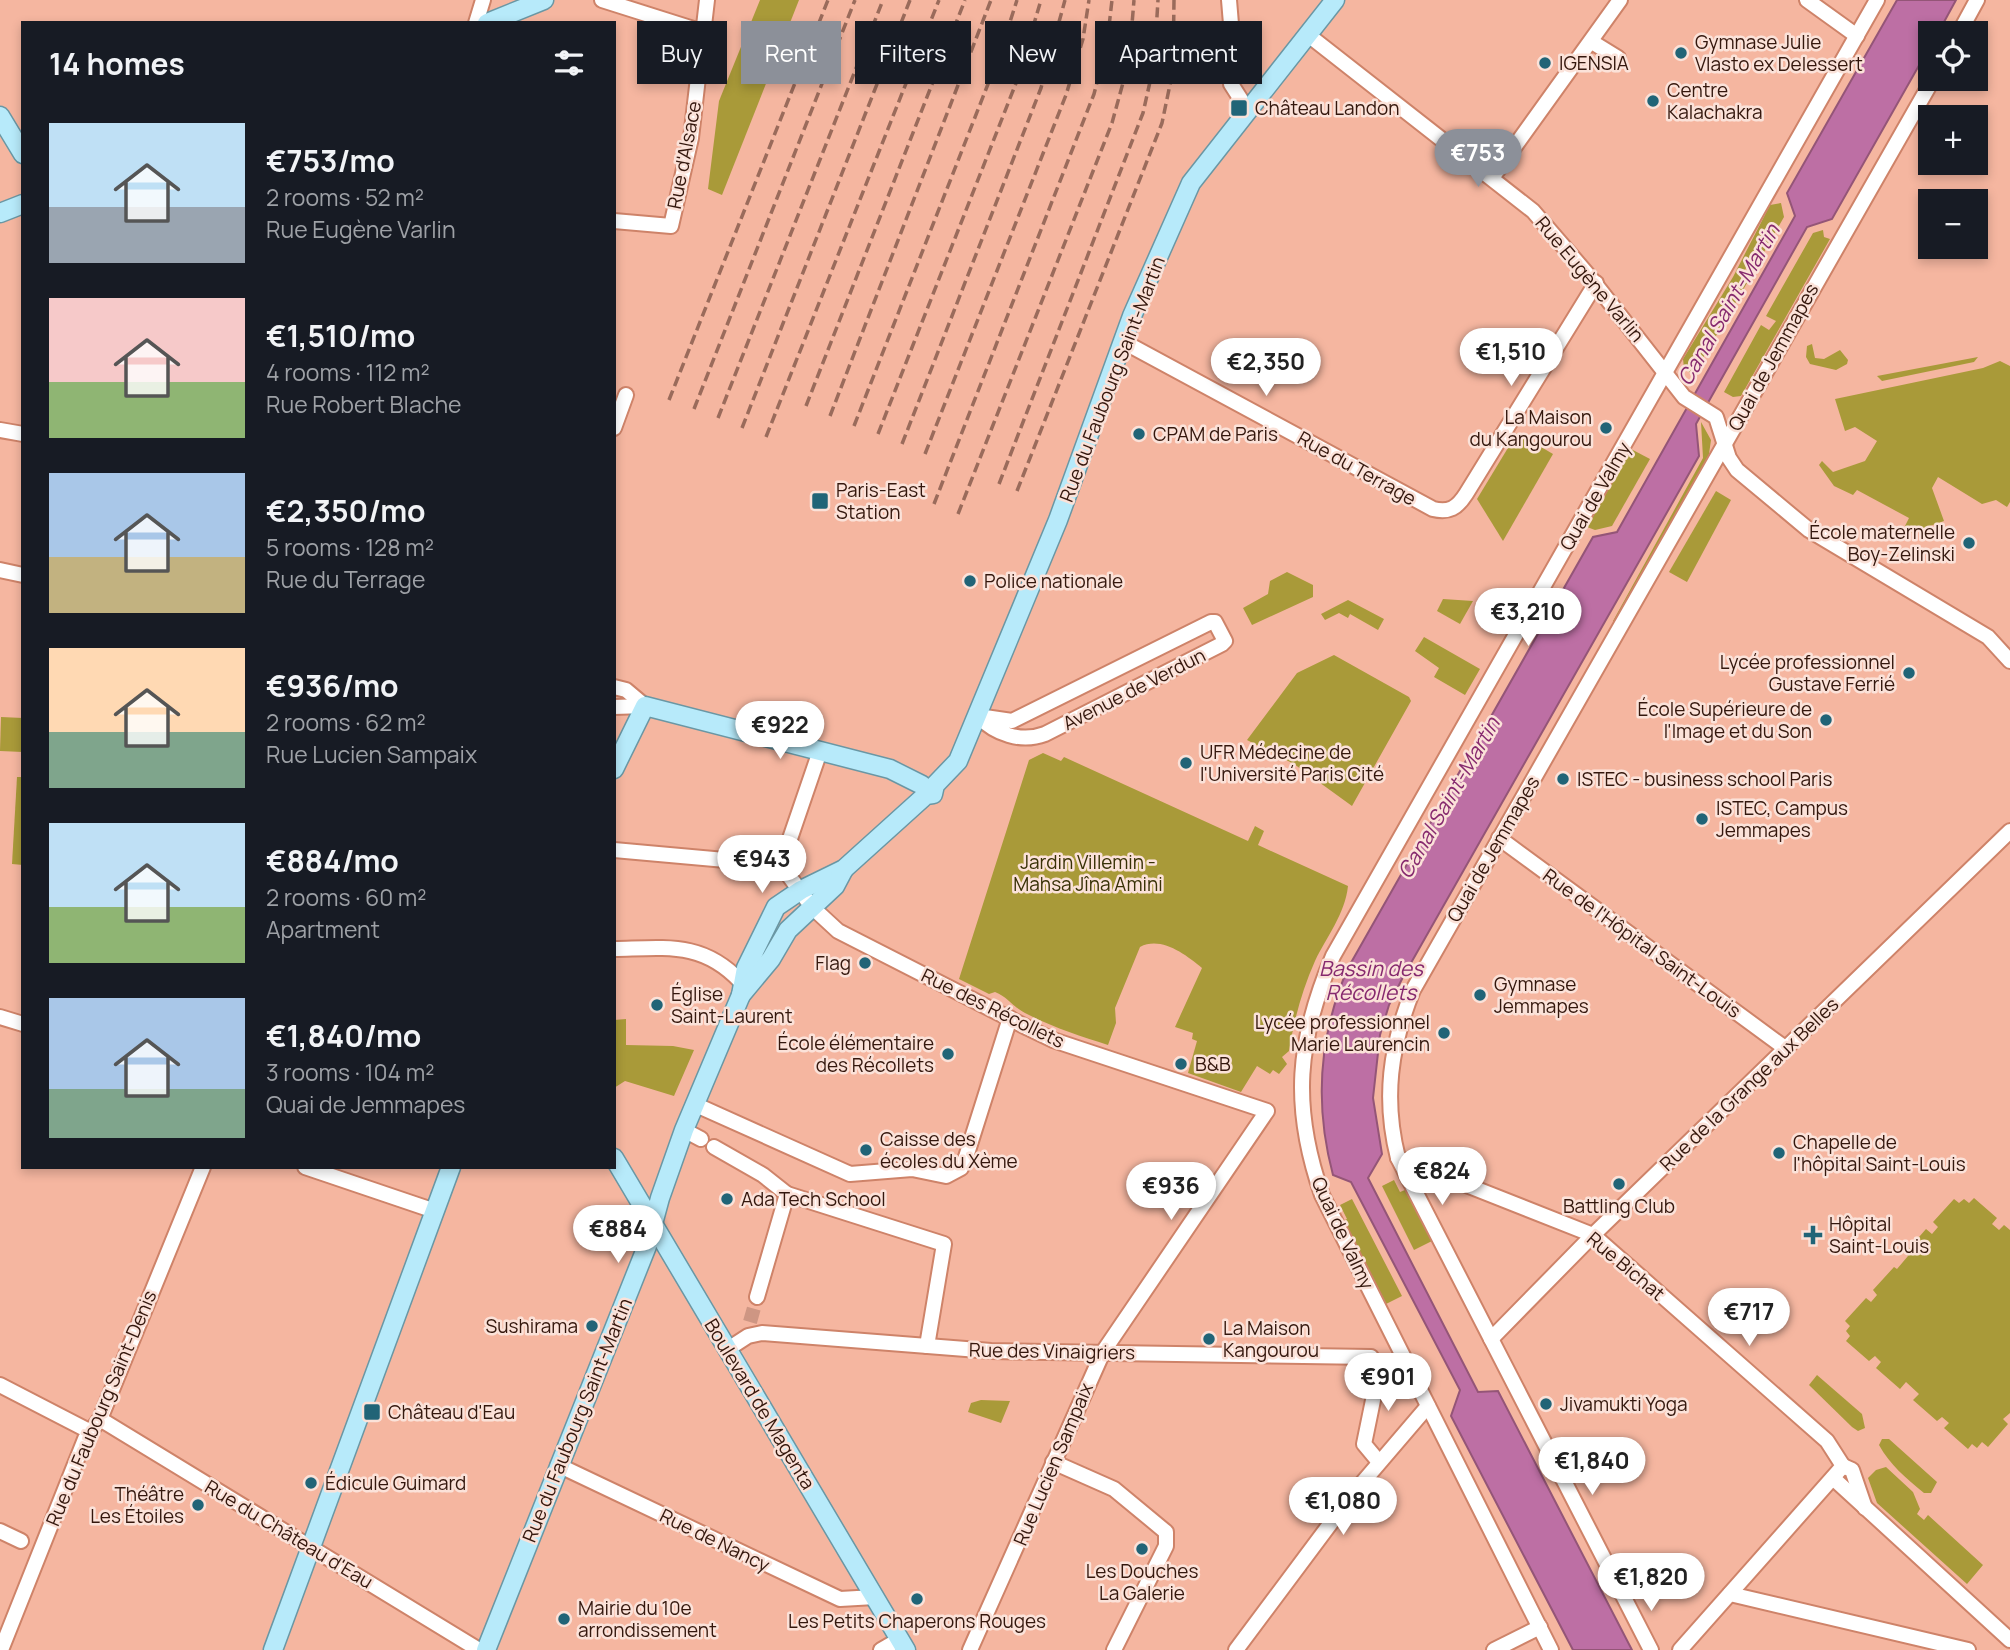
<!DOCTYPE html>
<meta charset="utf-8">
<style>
:root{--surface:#171b24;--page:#20242c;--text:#f1f3f6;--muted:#9ea1a6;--accent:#8c9099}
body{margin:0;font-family:Manrope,sans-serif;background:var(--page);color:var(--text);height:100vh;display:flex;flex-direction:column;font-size:26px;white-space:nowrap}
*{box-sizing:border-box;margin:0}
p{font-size:23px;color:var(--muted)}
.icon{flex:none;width:38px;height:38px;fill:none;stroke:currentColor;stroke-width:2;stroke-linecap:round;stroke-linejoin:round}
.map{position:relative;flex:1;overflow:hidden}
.panel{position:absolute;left:21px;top:21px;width:595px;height:1148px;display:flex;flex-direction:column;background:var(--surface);border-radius:0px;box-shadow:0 4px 10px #0003}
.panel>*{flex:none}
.top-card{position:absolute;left:637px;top:21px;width:665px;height:63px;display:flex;gap:14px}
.buttons{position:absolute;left:1918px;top:21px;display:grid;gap:14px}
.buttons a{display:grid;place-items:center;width:70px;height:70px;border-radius:0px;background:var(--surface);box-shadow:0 4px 10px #0003;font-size:35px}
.price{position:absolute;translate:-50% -60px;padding:0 16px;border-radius:24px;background:#fff;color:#222;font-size:23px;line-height:46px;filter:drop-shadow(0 2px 4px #0008)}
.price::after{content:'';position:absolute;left:50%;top:42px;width:21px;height:16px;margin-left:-10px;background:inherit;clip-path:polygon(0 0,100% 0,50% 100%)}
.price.active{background:var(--accent);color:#fff}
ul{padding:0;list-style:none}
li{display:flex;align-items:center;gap:21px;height:175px;padding:0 28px}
li span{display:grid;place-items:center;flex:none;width:196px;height:140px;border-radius:0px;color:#555}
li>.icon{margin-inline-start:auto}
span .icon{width:84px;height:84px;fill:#fffc;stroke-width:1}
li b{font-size:30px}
h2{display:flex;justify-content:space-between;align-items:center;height:84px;padding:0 28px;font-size:30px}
.chip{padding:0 24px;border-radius:0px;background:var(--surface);box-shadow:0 4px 10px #0003;font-size:24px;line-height:63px}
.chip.active{background:var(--accent);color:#fff}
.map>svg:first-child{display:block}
.green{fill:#a99a39}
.water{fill:#bd6fa4;stroke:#945577;stroke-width:2}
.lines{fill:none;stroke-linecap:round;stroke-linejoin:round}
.minor-tunnel{stroke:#ce9683;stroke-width:14;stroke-dasharray:14 7;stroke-linecap:butt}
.minor-casing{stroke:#ce8369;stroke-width:18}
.major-casing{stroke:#6a97a4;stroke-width:21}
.minor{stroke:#fff;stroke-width:14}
.major{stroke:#b7eafa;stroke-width:18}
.rail{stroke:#9a6b5b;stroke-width:3.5;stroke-dasharray:10 5;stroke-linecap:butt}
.poi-dot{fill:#216477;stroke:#fbe2d9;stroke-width:2.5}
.labels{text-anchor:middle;stroke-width:5;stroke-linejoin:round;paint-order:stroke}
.poi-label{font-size:19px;fill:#34170d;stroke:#fbe2d9;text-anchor:start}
.street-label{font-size:19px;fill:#34170d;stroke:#fbe2d9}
.park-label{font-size:19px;fill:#383106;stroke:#fbe2d9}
.water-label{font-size:21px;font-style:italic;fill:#86296e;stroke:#fbe2d9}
</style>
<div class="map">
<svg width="2010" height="1650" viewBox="0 0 2010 1650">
<rect width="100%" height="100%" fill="#f5b6a0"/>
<g class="green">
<path d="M760 0H799L722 195 708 189 719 101Z"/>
<path d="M1781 203 1784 217 1755 268 1748 264 1743 274 1750 278 1693 375 1684 368 1683 359 1733 277 1770 205Z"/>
<path d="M1823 230 1824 237 1830 239 1741 396 1733 397 1724 392 1761 325 1769 330 1776 321 1766 316 1813 233Z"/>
<path d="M1812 344 1815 358 1824 359 1840 350 1848 360 1847 364 1836 370 1810 364 1806 357 1807 346Z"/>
<path d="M1978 357 1974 362 1882 381 1877 376Z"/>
<path d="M2000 361 2010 366V502L2007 507 1996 500 1982 504 1938 477 1932 488 1944 521 1910 533 1905 526 1909 518 1857 490 1853 495 1834 486 1819 465 1822 461 1833 472 1865 461 1877 441 1855 427 1845 431 1835 399 1983 368Z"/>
<path d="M1701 422 1711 440 1708 461 1616 623 1613 621 1703 458Z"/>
<path d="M1517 433 1553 454 1503 541 1477 499Z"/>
<path d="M1631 449 1650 459 1612 526 1595 530 1587 527Z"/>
<path d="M1716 491 1731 500 1687 582 1669 572Z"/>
<path d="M1287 572 1313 585V597L1252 625 1243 608 1268 594 1270 581Z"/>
<path d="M1443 599 1473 601 1460 624 1437 611Z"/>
<path d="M1348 600 1384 619 1378 630 1350 614 1348 618 1339 613 1325 620 1321 614Z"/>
<path d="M1424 637 1480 669 1465 695 1434 677 1439 668 1415 651Z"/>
<path d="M1334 655 1409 697 1411 701 1352 806 1294 764 1247 740 1297 673Z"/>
<path d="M1 717 23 718V752L0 751Z"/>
<path d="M1043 753 1061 761 1064 757 1248 841 1255 826 1264 831 1258 845 1348 886C1345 914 1327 936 1315 961 1302 990 1294 1020 1289 1051L1282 1057 1287 1064 1279 1074 1273 1070 1270 1074 1257 1066 1241 1092 1188 1073 1197 1041 1192 1039 1193 1033 1175 1027 1202 968C1185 954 1161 936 1140 947L1115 1008 1116 1023 1108 1045C1080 1036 1052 1027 1025 1013 1013 1007 1009 998 995 992L989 994 959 979 1029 760Z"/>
<path d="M17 777H23V865L12 864Z"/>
<path d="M626 1019V1045L673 1046 694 1050 674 1096 625 1081 614 1088V1020Z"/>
<path d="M1394 1180 1400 1192 1405 1190 1432 1241 1414 1250 1382 1186Z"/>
<path d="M1974 1198 1997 1218 1992 1224 1999 1230 2004 1225 2010 1230V1413L2003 1419 2008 1424 1988 1447 1982 1442 1977 1448 1972 1444 1968 1449 1944 1428 1949 1423 1942 1417 1937 1421 1913 1400 1919 1394 1906 1382 1900 1389 1876 1368 1881 1362 1875 1356 1869 1361 1846 1341 1850 1336 1846 1331 1850 1326 1845 1321 1866 1298 1871 1302 1877 1295 1873 1290 1894 1267 1897 1269 1908 1256 1905 1253 1926 1229 1932 1234 1938 1227 1933 1222 1954 1199 1959 1203 1964 1199 1969 1203Z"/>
<path d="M1352 1199 1402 1296 1386 1304 1343 1221 1347 1219 1340 1205Z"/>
<path d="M1817 1375 1862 1414 1865 1428 1858 1431 1852 1427 1809 1385Z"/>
<path d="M981 1400 1010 1401 1001 1423 968 1412 971 1403Z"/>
<path d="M1882 1439H1889L1937 1482 1931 1493H1924C1906 1478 1890 1465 1879 1445Z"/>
<path d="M1886 1467 1913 1492 1920 1509 1917 1514 1924 1520 1928 1515 1983 1565 1967 1584 1877 1503 1868 1478 1876 1470Z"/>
</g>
<path class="water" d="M1897 0H1956L1938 33H1930V46L1832 219 1807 227 1696 424 1699 456 1403 977 1389 1005 1380 1035 1373 1098 1382 1154 1368 1178 1478 1392 1498 1391 1632 1650H1573L1451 1416 1460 1390 1351 1182 1333 1175C1314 1104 1319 1035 1348 968L1593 537 1617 532 1786 232 1795 216 1787 193Z"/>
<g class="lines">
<path class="minor-tunnel" d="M750 1322 757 1297"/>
<g class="minor-casing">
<g id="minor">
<path d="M602 0 703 32"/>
<path d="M1229 0 1233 48 1231 84 1247 109"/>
<path d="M1807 0 1857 36"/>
<path d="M476 23 483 0"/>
<path d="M1959 33 1977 0"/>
<path d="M1307 34 1533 211 1589 276 1684 397 1716 417 1729 458 1737 470 1809 530 1988 637 2010 661"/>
<path d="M1592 42 1618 58"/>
<path d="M1492 178 1620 0"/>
<path d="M614 221 671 226 691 138 707 0"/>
<path d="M1122 341 1433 509C1449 513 1457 508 1466 494L1596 283"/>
<path d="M614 428 626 395"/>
<path d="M0 430 23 434"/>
<path d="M0 570 23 575"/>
<path d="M1211 622H1215L1225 641 1222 644 1045 734C1021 743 995 734 978 716L1012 721Z"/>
<path d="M614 687 626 690 645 706"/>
<path d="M614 707 645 706"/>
<path d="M1499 838 1785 1048"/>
<path d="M614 850 781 865 812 907 838 931 1028 1028 1053 1040 1267 1111 1103 1352 970 1650"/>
<path d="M781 865 820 751"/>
<path d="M614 949C666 948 703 941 741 982"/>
<path d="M0 1017 23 1024"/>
<path d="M694 1104 850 1174 912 1169 946 1176 961 1168 966 1157 1010 1018"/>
<path d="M684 1130 701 1139"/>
<path d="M714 1147 763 1175 787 1194"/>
<path d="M1398 1158 1593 1235 1827 1441 1843 1466 1680 1650"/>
<path d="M305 1167 435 1211"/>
<path d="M757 1297 787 1194 944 1244 927 1346"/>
<path d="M1491 1339 1593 1235 2010 831"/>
<path d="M728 1349 748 1336 762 1333 991 1351 1371 1357 1379 1371 1364 1444 1379 1462"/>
<path d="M0 1385 89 1431"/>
<path d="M100 1419 479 1650"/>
<path d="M1053 1462 1114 1489 1166 1532V1546L1114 1650"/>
<path d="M558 1465 840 1599 875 1597"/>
<path d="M1843 1466 1852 1470 1865 1508"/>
<path d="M1833 1478 2010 1640"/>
<path d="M0 1531 21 1541"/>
<path d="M1730 1594 1968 1650"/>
<path d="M1 1650 85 1439 100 1419 203 1167"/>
<path d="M881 1650 900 1639"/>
<path d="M1236 1650 1351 1496 1428 1406"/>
<path d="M1494 1650 1540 1627"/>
<path d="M1551 1650 1322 1195C1291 1106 1297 1041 1333 956L1877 0"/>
<path d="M1651 1650 1398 1158C1383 1099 1390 1047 1413 990L1933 79"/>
</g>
</g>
<g class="major-casing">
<g id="major">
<path d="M487 23 544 0"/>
<path d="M0 116 23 154"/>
<path d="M0 213 23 204"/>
<path d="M614 769 645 706 890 769 922 785"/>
<path d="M741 995 746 968 776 907 801 890 844 869 926 795 933 794 935 785 958 761 1058 520 1132 316 1191 183 1335 0"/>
<path d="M614 1158 906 1650"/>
<path d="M273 1650 451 1167"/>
<path d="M486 1650 647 1246 660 1198 684 1130 741 995 771 959 788 930 835 886 844 869"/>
</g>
</g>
<use href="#minor" class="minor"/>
<use href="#major" class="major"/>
<g class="rail">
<path d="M669 400 828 0"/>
<path d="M806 406 965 0"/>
<path d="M694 409 855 0"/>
<path d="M830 416 991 0"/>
<path d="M718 418 883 0"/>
<path d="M854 426 999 56 1017 0"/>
<path d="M742 428 910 0"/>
<path d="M878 434 1018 78 1041 0"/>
<path d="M766 437 939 0"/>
<path d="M902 444 1041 88 1065 0"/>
<path d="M925 454 1066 95 1083 39 1089 0"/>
<path d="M999 484 1143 113 1154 64 1158 0"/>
<path d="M1017 491 1162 123 1173 70 1174 0"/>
<path d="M934 504 1094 94 1107 44 1112 0"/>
<path d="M958 514 1112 123 1129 61 1134 0"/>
</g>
</g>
<g class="poi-dot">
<circle cx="1681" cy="53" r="7"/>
<circle cx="1545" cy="63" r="7"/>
<circle cx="1653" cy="101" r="7"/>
<rect x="1230" y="99" width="18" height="18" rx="3.5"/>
<circle cx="1606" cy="428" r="7"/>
<circle cx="1139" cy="434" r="7"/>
<rect x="811" y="492" width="18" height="18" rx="3.5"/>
<circle cx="1969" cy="543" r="7"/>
<circle cx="970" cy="581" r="7"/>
<circle cx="1909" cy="673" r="7"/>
<circle cx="1826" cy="720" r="7"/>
<circle cx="1186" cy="763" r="7"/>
<circle cx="1563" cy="779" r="7"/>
<circle cx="1702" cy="819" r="7"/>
<circle cx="865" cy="963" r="7"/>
<circle cx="1480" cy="995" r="7"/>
<circle cx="657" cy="1005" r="7"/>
<circle cx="1444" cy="1033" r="7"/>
<circle cx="948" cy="1054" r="7"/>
<circle cx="1181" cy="1064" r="7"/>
<circle cx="866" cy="1150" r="7"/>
<circle cx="1779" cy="1153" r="7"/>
<circle cx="1619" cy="1184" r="7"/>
<circle cx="727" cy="1199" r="7"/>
<path d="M1809.5 1224.5h7v7h7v7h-7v7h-7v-7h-7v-7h7z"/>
<circle cx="592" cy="1326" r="7"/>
<circle cx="1209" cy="1339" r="7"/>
<circle cx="1546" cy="1404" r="7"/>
<rect x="363" y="1403" width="18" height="18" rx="3.5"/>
<circle cx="311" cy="1483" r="7"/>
<circle cx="198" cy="1505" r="7"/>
<circle cx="1142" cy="1549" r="7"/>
<circle cx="917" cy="1599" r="7"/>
<circle cx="564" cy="1619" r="7"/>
</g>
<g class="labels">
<g class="poi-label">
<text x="1695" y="49">Gymnase Julie<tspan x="1695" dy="22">Vlasto ex Delessert</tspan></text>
<text x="1559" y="70">IGENSIA</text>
<text x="1667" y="97">Centre<tspan x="1667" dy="22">Kalachakra</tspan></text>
<text x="1255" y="115">Château Landon</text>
<text x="1592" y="424" text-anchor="end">La Maison<tspan x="1592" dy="22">du Kangourou</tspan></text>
<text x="1153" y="441">CPAM de Paris</text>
<text x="836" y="497">Paris-East<tspan x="836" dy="22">Station</tspan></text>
<text x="1955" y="539" text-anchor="end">École maternelle<tspan x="1955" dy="22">Boy-Zelinski</tspan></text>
<text x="984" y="588">Police nationale</text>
<text x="1895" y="669" text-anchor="end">Lycée professionnel<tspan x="1895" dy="22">Gustave Ferrié</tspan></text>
<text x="1812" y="716" text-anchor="end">École Supérieure de<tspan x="1812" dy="22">l'Image et du Son</tspan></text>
<text x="1200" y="759">UFR Médecine de<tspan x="1200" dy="22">l'Université Paris Cité</tspan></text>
<text x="1577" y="786">ISTEC - business school Paris</text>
<text x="1716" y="815">ISTEC, Campus<tspan x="1716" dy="22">Jemmapes</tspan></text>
<text x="851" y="970" text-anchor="end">Flag</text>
<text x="1494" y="991">Gymnase<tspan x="1494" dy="22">Jemmapes</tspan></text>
<text x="671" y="1001">Église<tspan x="671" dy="22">Saint-Laurent</tspan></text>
<text x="1430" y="1029" text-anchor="end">Lycée professionnel<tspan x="1430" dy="22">Marie Laurencin</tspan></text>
<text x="934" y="1050" text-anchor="end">École élémentaire<tspan x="934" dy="22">des Récollets</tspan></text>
<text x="1195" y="1071">B&amp;B</text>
<text x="880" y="1146">Caisse des<tspan x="880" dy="22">écoles du Xème</tspan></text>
<text x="1793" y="1149">Chapelle de<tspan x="1793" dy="22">l'hôpital Saint-Louis</tspan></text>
<text x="741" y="1206">Ada Tech School</text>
<text x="1619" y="1213" text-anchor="middle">Battling Club</text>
<text x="1829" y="1231">Hôpital<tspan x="1829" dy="22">Saint-Louis</tspan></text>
<text x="578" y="1333" text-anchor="end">Sushirama</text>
<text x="1223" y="1335">La Maison<tspan x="1223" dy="22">Kangourou</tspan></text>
<text x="1560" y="1411">Jivamukti Yoga</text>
<text x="388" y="1419">Château d'Eau</text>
<text x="325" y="1490">Édicule Guimard</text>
<text x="184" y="1501" text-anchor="end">Théâtre<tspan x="184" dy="22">Les Étoiles</tspan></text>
<text x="1142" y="1578" text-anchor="middle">Les Douches<tspan x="1142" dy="22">La Galerie</tspan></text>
<text x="578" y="1615">Mairie du 10e<tspan x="578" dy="22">arrondissement</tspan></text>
<text x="917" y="1628" text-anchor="middle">Les Petits Chaperons Rouges</text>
</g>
<g class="street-label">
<text transform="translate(684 155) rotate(-79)" y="7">Rue d'Alsace</text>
<text transform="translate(1590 279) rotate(50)" y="7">Rue Eugène Varlin</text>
<text transform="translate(1773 357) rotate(-61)" y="7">Quai de Jemmapes</text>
<text transform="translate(1112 379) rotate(-69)" y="7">Rue du Faubourg Saint-Martin</text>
<text transform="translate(1357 468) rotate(29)" y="7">Rue du Terrage</text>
<text transform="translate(1595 496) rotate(-60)" y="7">Quai de Valmy</text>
<text transform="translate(1134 689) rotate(-27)" y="7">Avenue de Verdun</text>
<text transform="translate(1493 849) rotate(-60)" y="7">Quai de Jemmapes</text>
<text transform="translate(1642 943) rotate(36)" y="7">Rue de l'Hôpital Saint-Louis</text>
<text transform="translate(993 1008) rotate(26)" y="7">Rue des Récollets</text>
<text transform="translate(1749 1084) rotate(-44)" y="7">Rue de la Grange aux Belles</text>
<text transform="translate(1343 1233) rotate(65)" y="7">Quai de Valmy</text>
<text transform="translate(1626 1266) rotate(40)" y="7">Rue Bichat</text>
<text transform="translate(1052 1351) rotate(1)" y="7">Rue des Vinaigriers</text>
<text transform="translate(760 1404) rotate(59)" y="7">Boulevard de Magenta</text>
<text transform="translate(101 1408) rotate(-67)" y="7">Rue du Faubourg Saint-Denis</text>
<text transform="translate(577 1420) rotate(-68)" y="7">Rue du Faubourg Saint-Martin</text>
<text transform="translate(1053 1464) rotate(-67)" y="7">Rue Lucien Sampaix</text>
<text transform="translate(289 1534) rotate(31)" y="7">Rue du Château d'Eau</text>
<text transform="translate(715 1540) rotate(26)" y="7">Rue de Nancy</text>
</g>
<g class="park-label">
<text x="1088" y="869">Jardin Villemin -<tspan x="1088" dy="22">Mahsa Jîna Amini</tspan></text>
</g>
<g class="water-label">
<text transform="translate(1729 305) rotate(-60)" y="7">Canal Saint-Martin</text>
<text transform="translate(1449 798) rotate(-60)" y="7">Canal Saint-Martin</text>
<text x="1371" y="976">Bassin des<tspan x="1371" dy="24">Récollets</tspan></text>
</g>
</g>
</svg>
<div class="buttons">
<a><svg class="icon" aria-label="locate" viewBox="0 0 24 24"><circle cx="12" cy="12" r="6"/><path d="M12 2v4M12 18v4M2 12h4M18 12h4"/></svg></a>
<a>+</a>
<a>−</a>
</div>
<b class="price active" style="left:1478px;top:189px">€753</b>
<b class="price" style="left:1511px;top:388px">€1,510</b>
<b class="price" style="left:1266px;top:398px">€2,350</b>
<b class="price" style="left:1528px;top:648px">€3,210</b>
<b class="price" style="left:780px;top:761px">€922</b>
<b class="price" style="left:762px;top:895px">€943</b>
<b class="price" style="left:1442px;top:1207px">€824</b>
<b class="price" style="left:1171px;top:1222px">€936</b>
<b class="price" style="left:618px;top:1265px">€884</b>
<b class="price" style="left:1749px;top:1348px">€717</b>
<b class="price" style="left:1388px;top:1413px">€901</b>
<b class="price" style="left:1592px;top:1497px">€1,840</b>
<b class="price" style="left:1343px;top:1537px">€1,080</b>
<b class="price" style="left:1651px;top:1613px">€1,820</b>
<div class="top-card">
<a class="chip">Buy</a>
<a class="chip active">Rent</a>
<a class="chip">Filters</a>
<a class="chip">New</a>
<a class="chip">Apartment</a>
</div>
<section class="panel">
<h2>14 homes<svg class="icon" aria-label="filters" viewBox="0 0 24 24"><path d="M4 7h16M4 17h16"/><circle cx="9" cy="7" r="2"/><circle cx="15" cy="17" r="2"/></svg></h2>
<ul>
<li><span style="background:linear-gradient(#bfe0f5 60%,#9aa5b1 0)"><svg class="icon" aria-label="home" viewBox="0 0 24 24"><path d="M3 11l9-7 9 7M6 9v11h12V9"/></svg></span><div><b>€753/mo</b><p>2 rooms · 52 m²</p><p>Rue Eugène Varlin</p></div></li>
<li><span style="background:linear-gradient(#f6c9c9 60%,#8fb573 0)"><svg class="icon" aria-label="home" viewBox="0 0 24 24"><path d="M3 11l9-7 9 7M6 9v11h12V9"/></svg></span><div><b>€1,510/mo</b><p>4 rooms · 112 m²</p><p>Rue Robert Blache</p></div></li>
<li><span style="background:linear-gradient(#a9c7e8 60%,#c2b280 0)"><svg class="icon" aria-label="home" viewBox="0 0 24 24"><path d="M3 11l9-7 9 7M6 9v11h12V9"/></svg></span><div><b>€2,350/mo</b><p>5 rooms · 128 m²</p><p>Rue du Terrage</p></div></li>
<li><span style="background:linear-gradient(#ffd9b3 60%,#7fa58c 0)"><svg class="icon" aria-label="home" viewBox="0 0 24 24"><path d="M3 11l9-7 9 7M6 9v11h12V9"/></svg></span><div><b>€936/mo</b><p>2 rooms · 62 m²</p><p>Rue Lucien Sampaix</p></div></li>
<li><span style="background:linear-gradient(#bfe0f5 60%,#8fb573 0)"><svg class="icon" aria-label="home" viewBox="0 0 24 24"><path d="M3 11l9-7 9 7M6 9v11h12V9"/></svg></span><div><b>€884/mo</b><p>2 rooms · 60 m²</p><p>Apartment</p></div></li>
<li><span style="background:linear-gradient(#a9c7e8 65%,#7fa58c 0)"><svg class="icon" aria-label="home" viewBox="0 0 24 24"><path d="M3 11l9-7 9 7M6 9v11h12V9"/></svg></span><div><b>€1,840/mo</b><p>3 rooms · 104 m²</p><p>Quai de Jemmapes</p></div></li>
</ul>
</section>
</div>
